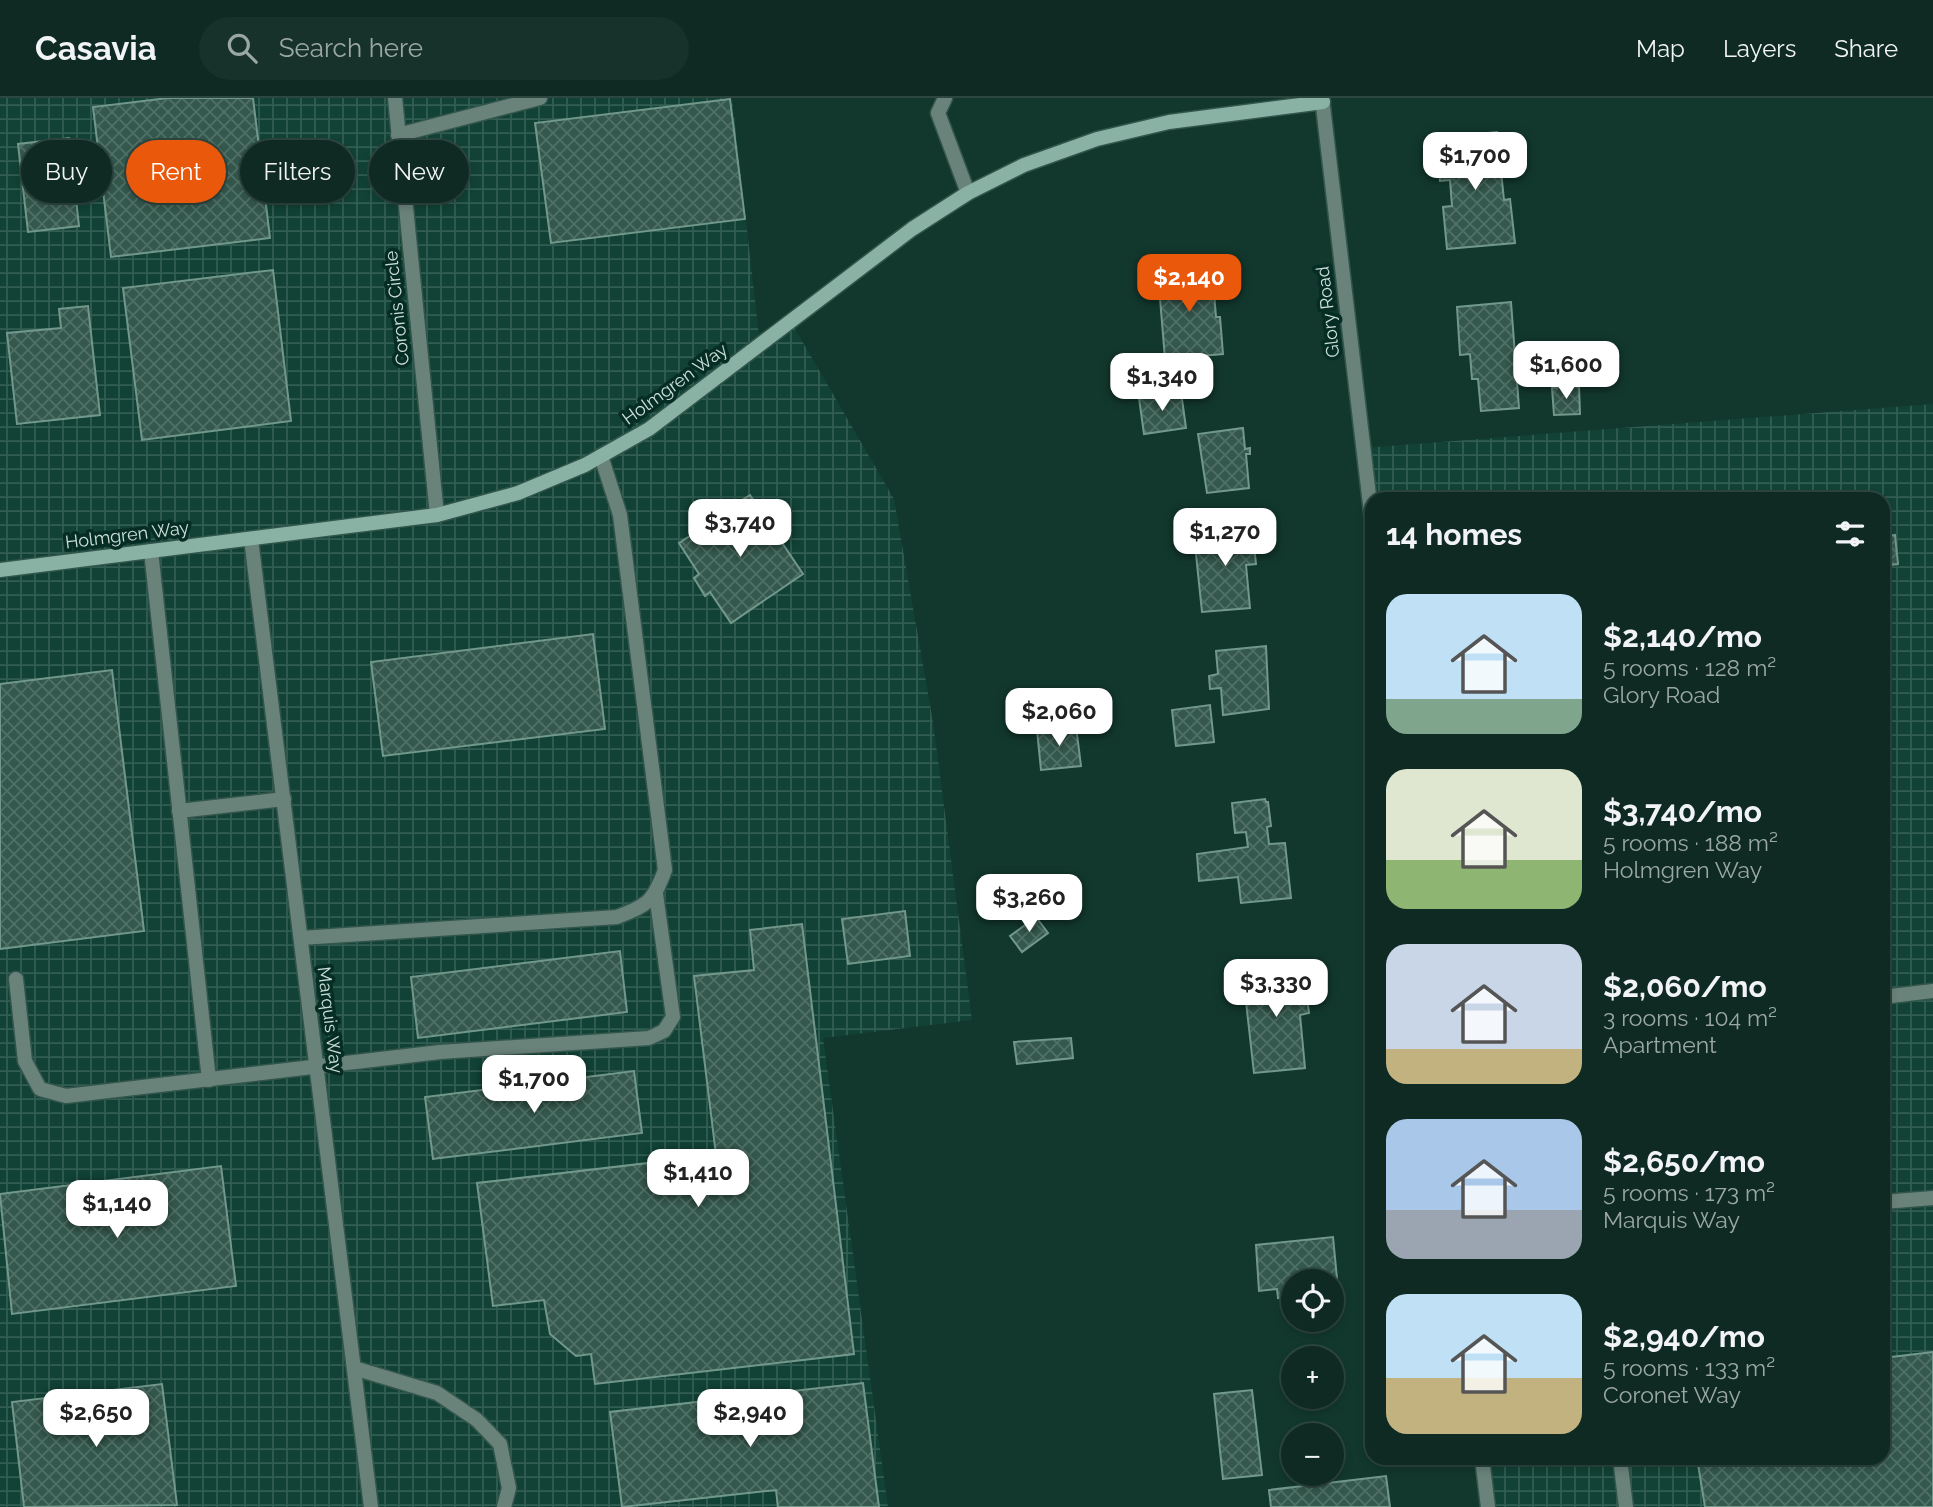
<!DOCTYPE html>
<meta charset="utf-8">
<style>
:root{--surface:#0e2a22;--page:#17322a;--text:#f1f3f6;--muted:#9ba7a5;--line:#2e4640;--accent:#ea580c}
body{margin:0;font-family:Raleway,sans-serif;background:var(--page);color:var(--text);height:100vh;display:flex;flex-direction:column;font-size:26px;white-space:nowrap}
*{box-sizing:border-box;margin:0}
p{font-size:23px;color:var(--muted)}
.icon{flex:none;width:38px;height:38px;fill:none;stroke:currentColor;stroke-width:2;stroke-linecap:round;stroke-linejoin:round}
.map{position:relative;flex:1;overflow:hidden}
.sheet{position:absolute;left:1365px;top:394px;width:525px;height:973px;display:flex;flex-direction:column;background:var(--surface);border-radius:21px;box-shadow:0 4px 10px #0003,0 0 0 2px var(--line)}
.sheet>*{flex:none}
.guide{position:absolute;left:21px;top:42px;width:665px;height:63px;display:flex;gap:14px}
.tools{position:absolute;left:1281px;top:1171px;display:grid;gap:14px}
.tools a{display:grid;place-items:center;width:63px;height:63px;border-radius:50%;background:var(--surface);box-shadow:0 4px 10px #0003,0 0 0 2px var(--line);font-size:35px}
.price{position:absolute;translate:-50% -60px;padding:0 16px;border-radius:14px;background:#fff;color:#222;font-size:23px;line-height:46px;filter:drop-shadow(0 2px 4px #0008)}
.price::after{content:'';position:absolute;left:50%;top:42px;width:21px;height:16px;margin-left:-10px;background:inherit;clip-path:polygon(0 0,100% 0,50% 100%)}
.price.current{background:var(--accent);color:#fff}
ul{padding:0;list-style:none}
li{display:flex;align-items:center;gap:21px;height:175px;padding:0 21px}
li span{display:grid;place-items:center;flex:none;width:196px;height:140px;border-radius:21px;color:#555}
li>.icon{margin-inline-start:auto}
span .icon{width:84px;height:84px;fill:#fffc;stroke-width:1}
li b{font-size:30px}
h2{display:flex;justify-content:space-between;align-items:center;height:84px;padding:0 21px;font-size:30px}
.chip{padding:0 24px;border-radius:32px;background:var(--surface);box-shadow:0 4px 10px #0003,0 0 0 2px var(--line);font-size:24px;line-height:63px}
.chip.current{background:var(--accent);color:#fff}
header{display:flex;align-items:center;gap:42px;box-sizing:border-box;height:98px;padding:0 35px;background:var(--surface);border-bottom:2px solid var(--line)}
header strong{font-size:33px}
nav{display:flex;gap:38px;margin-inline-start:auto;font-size:24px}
.search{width:490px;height:63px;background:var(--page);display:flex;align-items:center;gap:18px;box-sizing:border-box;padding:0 24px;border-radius:38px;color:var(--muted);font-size:26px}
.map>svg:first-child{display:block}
.industrial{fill:url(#industrial-grid)}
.building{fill:url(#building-cross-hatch);stroke:#72988b;stroke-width:2}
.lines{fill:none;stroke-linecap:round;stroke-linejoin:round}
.lane-casing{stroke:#33564c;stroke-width:17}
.street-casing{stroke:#33564c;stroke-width:17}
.secondary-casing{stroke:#33564c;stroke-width:17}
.lane{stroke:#6a837a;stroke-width:14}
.street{stroke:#6a837a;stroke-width:14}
.secondary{stroke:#89b2a4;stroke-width:14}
.labels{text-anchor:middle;stroke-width:7;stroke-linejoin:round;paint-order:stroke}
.street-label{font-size:18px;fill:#cce0d9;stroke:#062d23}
</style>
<header>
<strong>Casavia</strong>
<div class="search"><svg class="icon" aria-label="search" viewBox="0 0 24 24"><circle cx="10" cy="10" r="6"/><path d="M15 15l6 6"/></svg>Search here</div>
<nav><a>Map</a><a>Layers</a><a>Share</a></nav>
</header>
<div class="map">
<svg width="1933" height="1409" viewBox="0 0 1933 1409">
<defs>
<pattern id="industrial-grid" width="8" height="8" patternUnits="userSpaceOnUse" patternTransform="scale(1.75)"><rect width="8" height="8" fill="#114235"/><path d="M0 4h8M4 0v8" fill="none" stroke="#325d52"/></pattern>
<pattern id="building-cross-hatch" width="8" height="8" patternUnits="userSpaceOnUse" patternTransform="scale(1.75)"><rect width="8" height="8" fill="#34584d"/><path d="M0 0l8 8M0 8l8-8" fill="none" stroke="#507066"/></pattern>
</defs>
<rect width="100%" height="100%" fill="#12382d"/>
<g class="industrial">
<path d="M0 0H732L760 247 791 224 894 401 933 624 972 922 823 940 888 1409H0Z"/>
<path d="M1933 306V1409H1488L1482 1360H1883V401H1372L1363 350Z"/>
</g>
<g class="building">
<path d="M168 0H253L270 140 111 159 93 9Z"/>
<path d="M730 1 745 121 551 145 535 25Z"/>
<path d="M1497 34 1504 102 1510 101 1515 145 1447 151 1443 109 1452 108 1450 82 1440 83 1436 40Z"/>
<path d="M69 40 79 128 28 134 18 46Z"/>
<path d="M1212 169 1216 219H1220L1223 256 1165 261 1158 176 1164 175V173Z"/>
<path d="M273 172 291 323 142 342 123 190Z"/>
<path d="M1511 204 1519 310 1481 313 1478 281H1472L1470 256 1460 257 1457 209Z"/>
<path d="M88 208 100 317 17 326 7 235 61 230 59 211Z"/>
<path d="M1579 288 1580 316 1554 317 1552 290Z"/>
<path d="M1181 294 1186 330 1144 336 1139 300Z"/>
<path d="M1243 330 1245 351 1250 350V356H1246L1249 390 1207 395 1198 336Z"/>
<path d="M750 397 803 476 731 525 710 494 705 498 694 480 699 476 679 445 710 425 707 419 724 408 726 412Z"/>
<path d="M1252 428 1256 466 1246 467 1250 510 1202 514 1194 437 1210 435 1209 432Z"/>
<path d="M1895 437 1898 466 1883 468V439Z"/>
<path d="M593 536 605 631 383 658 371 564Z"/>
<path d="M1266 548 1269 611 1223 617 1221 590 1210 591 1209 578 1218 576 1216 553Z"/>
<path d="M112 572 144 833 0 851V586Z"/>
<path d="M1210 607 1214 644 1176 648 1172 612Z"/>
<path d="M1076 628 1081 668 1041 672 1037 632Z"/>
<path d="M1265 701 1266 704H1268L1271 728 1267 729 1269 746 1285 745 1291 800 1241 805 1238 779 1199 783 1197 756 1248 749 1246 734 1235 735 1232 705Z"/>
<path d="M905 813 910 858 848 866 842 821Z"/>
<path d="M1036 819 1048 835 1022 854 1010 838Z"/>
<path d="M802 826 854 1256 595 1286 591 1256 576 1258 550 1236 544 1202 493 1208 477 1085 716 1057 694 878 754 872 750 832Z"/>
<path d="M620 853 627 914 418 940 411 879Z"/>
<path d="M1303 870 1309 915 1300 917 1305 970 1254 975 1243 877Z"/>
<path d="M1071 940 1073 960 1017 966 1014 944Z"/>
<path d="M634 973 642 1035 433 1061 425 999Z"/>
<path d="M221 1068 236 1188 12 1216 0 1096Z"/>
<path d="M1333 1139 1338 1191H1332V1183H1293V1198L1278 1200 1277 1191 1259 1193 1256 1147Z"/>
<path d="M1933 1254V1409H1705L1697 1360H1883V1260Z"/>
<path d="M863 1285 879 1409H778L776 1392 622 1409 610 1314Z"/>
<path d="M162 1286 177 1407 24 1409 12 1304Z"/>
<path d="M1252 1292 1262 1377 1223 1381 1214 1296Z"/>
<path d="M1386 1378 1390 1409H1271L1269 1392Z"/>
</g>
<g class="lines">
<g class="lane-casing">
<g id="lane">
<path d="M945 0 938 15 968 95"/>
<path d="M398 37 540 0"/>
<path d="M151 453 209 982"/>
<path d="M179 713 284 701"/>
<path d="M301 840 617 819C648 807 653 804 665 772L620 417 601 358"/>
<path d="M16 881 25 963 40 991 66 998 440 954 649 940 664 933 673 919 656 796"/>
<path d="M1883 899 1933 893"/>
<path d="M1883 1104 1933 1100"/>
<path d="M1620 1360 1626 1409"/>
</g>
</g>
<g class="street-casing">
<g id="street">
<path d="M395 0 437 417"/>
<path d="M1322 0 1372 423"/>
<path d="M251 441 371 1409"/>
<path d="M354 1270 437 1295 477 1322 500 1346 509 1390 504 1409"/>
<path d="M1482 1360 1488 1409"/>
</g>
</g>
<g class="secondary-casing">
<path id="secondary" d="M0 472 437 417 518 395 585 367 649 331 912 131 968 95 1024 67 1097 41 1169 24 1323 4"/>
</g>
<use href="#lane" class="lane"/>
<use href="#street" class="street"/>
<use href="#secondary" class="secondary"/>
</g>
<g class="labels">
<g class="street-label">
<text transform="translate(397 210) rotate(-96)" y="6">Coronis Circle</text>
<text transform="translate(1328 214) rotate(-97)" y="6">Glory Road</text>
<text transform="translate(675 286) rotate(-36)" y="6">Holmgren Way</text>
<text transform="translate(127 437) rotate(-7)" y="6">Holmgren Way</text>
<text transform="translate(330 922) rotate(83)" y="6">Marquis Way</text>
</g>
</g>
</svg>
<div class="tools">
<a><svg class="icon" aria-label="locate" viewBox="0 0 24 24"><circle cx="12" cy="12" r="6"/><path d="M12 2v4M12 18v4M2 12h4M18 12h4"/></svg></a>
<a>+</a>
<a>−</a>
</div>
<b class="price" style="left:1475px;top:94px">$1,700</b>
<b class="price current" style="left:1189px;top:216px">$2,140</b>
<b class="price" style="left:1566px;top:303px">$1,600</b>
<b class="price" style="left:1162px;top:315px">$1,340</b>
<b class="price" style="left:740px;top:461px">$3,740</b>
<b class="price" style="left:1225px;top:470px">$1,270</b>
<b class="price" style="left:1059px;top:650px">$2,060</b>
<b class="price" style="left:1029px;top:836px">$3,260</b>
<b class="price" style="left:1276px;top:921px">$3,330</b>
<b class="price" style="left:534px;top:1017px">$1,700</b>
<b class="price" style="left:698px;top:1111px">$1,410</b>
<b class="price" style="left:117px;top:1142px">$1,140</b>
<b class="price" style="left:96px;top:1351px">$2,650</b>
<b class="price" style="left:750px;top:1351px">$2,940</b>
<div class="guide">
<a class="chip">Buy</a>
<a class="chip current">Rent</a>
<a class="chip">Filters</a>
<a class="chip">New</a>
</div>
<section class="sheet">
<h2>14 homes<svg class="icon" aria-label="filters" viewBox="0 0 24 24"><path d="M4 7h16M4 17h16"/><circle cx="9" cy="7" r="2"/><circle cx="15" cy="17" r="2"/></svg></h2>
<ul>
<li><span style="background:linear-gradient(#bfe0f5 75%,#7fa58c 0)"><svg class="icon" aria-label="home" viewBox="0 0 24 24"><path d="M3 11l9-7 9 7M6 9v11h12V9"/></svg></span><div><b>$2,140/mo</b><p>5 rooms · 128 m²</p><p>Glory Road</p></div></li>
<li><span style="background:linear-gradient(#dfe7d0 65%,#8fb573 0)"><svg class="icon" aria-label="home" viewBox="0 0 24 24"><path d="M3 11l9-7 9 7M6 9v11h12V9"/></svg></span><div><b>$3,740/mo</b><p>5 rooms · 188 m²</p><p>Holmgren Way</p></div></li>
<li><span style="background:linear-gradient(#c9d6e8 75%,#c2b280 0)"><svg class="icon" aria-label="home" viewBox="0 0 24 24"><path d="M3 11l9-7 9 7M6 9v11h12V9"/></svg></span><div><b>$2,060/mo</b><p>3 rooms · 104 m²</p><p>Apartment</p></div></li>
<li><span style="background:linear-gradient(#a9c7e8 65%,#9aa5b1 0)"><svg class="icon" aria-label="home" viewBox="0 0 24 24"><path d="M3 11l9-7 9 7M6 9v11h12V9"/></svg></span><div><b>$2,650/mo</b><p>5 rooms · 173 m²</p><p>Marquis Way</p></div></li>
<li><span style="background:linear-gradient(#bfe0f5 60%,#c2b280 0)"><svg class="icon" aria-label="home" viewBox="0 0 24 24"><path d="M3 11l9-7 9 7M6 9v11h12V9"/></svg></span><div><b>$2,940/mo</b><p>5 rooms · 133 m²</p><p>Coronet Way</p></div></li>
</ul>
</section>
</div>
